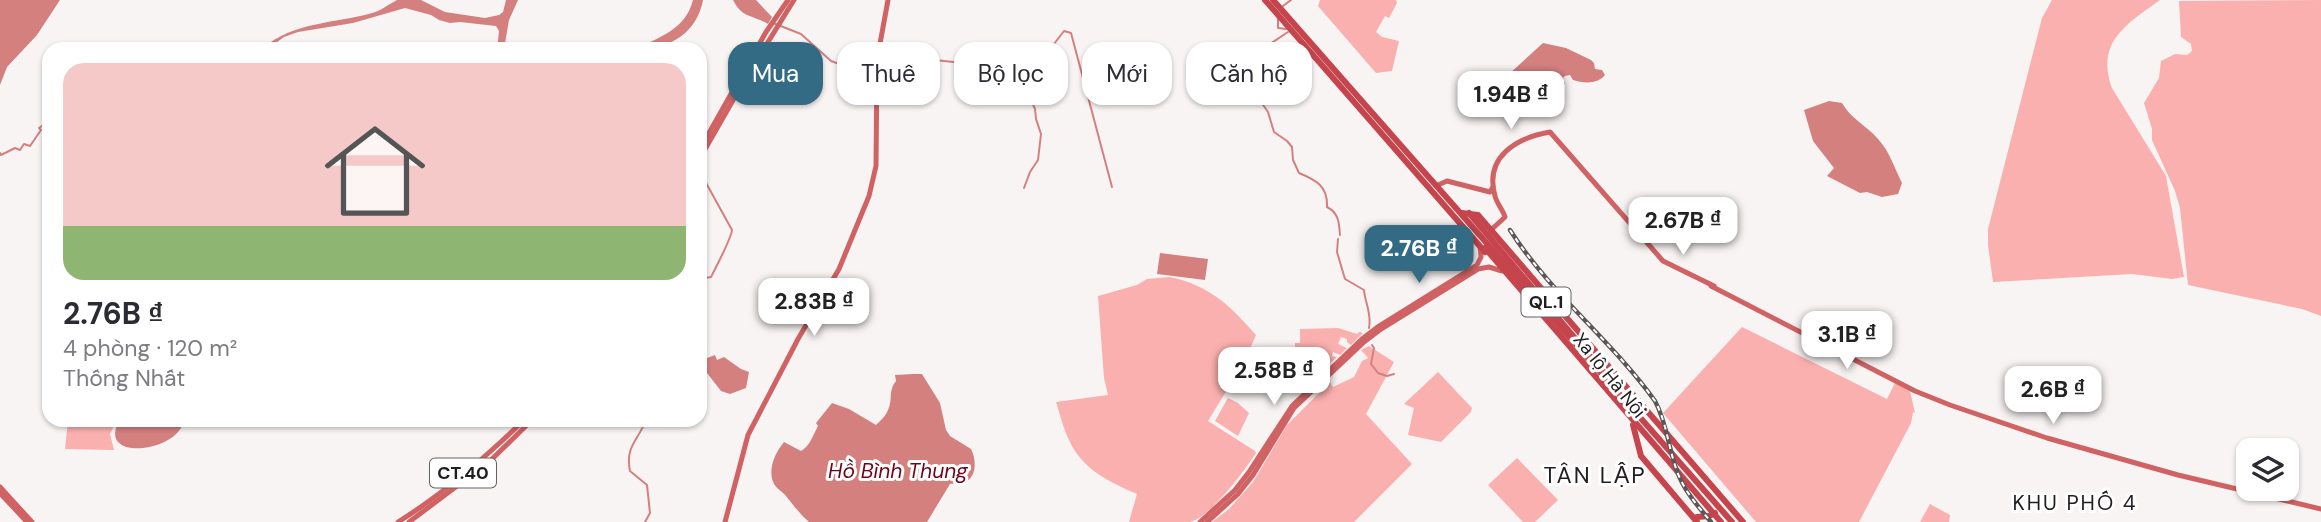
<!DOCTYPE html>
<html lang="vi">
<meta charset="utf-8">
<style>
:root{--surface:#fff;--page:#f2f2f3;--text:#2b2b33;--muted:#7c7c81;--line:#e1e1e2;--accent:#336b85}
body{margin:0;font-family:"DM Sans",sans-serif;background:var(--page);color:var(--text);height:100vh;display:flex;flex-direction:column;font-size:26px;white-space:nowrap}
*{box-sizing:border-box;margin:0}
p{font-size:23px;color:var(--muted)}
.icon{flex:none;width:38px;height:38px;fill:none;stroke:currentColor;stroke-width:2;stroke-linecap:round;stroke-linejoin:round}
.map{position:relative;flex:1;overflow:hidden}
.details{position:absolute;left:42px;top:42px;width:665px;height:385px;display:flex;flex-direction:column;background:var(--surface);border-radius:21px;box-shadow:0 2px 5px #0004}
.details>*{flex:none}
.banner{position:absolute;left:728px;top:42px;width:665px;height:63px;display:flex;gap:14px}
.buttons{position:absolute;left:2236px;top:438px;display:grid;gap:14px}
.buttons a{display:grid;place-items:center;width:63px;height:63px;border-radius:14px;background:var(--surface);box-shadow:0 2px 5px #0004;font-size:35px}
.price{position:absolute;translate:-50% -60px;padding:0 16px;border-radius:14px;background:#fff;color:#222;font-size:23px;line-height:46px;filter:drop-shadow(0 2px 4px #0008)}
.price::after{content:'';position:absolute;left:50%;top:42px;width:21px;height:16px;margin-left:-10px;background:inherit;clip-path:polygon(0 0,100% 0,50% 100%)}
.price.active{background:var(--accent);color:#fff}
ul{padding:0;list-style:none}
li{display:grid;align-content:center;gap:14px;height:371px;padding:0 21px}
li+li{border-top:2px solid var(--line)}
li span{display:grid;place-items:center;height:217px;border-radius:21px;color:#555}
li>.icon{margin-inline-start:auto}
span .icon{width:126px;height:126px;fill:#fffc;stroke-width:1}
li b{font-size:30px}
.tag{padding:0 24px;border-radius:21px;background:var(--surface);box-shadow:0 2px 5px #0004;font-size:24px;line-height:63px}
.tag.active{background:var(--accent);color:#fff}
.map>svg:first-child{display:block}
.green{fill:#fab0ae}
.water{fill:#d4807f}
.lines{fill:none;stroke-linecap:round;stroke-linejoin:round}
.stream{stroke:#d4807f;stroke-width:2}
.major{stroke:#d06264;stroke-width:5}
.highway{stroke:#c6444c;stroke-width:6}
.rail-casing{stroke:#5a5757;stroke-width:4.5}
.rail{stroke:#fff;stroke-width:2;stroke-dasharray:5;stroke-linecap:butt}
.labels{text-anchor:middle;stroke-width:6;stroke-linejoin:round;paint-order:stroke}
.shield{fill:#fff;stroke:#636262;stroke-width:2}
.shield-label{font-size:18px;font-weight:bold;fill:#201e1e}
.street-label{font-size:19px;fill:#201e1e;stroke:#fff}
.water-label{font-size:21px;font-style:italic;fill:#6f0418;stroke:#fff}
.neighbourhood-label{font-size:21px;letter-spacing:2px;fill:#201e1e;stroke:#fff}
.quarter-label{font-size:23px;letter-spacing:2px;fill:#201e1e;stroke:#fff}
</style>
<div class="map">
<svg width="2321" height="522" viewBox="0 0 2321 522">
<rect width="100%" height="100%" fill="#f9f4f4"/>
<g class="green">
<path d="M1320 0H1396L1397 3 1389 18 1385 16 1376 32 1382 37 1399 41 1392 71 1376 73 1318 6Z"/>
<path d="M2052 0H2160C2127 24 2095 42 2112 88L2166 176 2184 277 2172 279 2132 274 1993 282 1988 245V229L2042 18Z"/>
<path d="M2321 0V316L2302 309 2188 285 2180 208 2175 191 2152 140V129L2144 103 2159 78 2161 61 2175 54 2187 55 2192 51 2191 44 2181 37 2179 1Z"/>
<path d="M1170 277C1211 286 1229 305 1256 335L1244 362 1208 421 1255 451 1256 453C1245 470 1209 519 1189 522 1170 522 1149 522 1129 522L1137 494C1109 482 1082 469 1069 440 1063 428 1060 414 1056 402L1108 395 1104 378 1098 296 1137 285 1147 279Z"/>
<path d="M1742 327 1887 399 1895 383 1910 391 1915 413 1913 412 1911 423 1859 522H1756L1663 413Z"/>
<path d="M1338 328 1357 334 1359 332 1363 333 1351 345 1347 342V339L1341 337 1338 344 1347 348 1340 355 1333 352 1332 356 1337 357 1326 367 1295 361V343H1300V329Z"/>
<path d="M1369 346 1394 362 1366 414 1412 464 1354 522H1212L1229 509 1253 482 1287 425 1330 382 1333 387 1354 377 1362 361 1368 358 1361 350Z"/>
<path d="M1438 372 1472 408 1471 412 1441 442 1408 435 1414 408 1404 404Z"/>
<path d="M1228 398 1238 403 1249 413 1238 436 1215 421Z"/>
<path d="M68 420H117L110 434 114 450 65 449Z"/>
<path d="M1517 458 1558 500 1535 522H1523L1488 485Z"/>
<path d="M1930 504 1950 515 1949 522H1920Z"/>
</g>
<g class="water">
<path d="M0 0H60L37 35 7 67 0 85Z"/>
<path d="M397 0H421L445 12 485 18 499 15 503 12 506 0H518L509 20 504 49H497L499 31 496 26 460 22 450 23 439 20 431 15 405 8 353 23 298 32 284 37 269 48 262 49C294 21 334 24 372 13 381 11 389 4 397 0Z"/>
<path d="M693 0H703C697 33 670 49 637 49 662 35 685 30 693 0Z"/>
<path d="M733 0H756L772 17 768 24C751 14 743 19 733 0Z"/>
<path d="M1543 43 1566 48 1591 60 1594 63 1595 69 1602 70 1605 75C1597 85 1583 83 1573 80L1570 75 1565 76 1563 78 1565 84 1560 88 1562 101 1555 105 1499 101 1497 97 1502 94H1506L1514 85 1506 78 1508 75Z"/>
<path d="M1011 75 1014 76 1025 100 1023 104 968 96V85L979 78Z"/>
<path d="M1829 101 1842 103C1851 119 1866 125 1878 139 1890 152 1894 167 1902 183L1898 194 1882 197 1867 192 1860 193 1827 176 1834 168 1813 141 1804 110Z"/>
<path d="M1160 253 1208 259 1205 280 1157 274Z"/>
<path d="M715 355 717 360 724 357 741 369 749 372 746 388 730 394 721 391 707 373V358Z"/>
<path d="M913 374H922L940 403 946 430 950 436 971 449C977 460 977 480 962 483 958 484 954 483 950 484L927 522H809C800 514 794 506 786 496 783 492 777 489 774 484 767 470 775 453 784 442L801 451C810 446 813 435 818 426L816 423 832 403 849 409 876 425C880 421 886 416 888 410 893 400 888 390 896 381L895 375Z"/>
<path d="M124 420H184C179 452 99 462 118 423Z"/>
</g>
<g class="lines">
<g class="stream">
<path d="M1283 6 1291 0"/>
<path d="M1278 18V28L1286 29"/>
<path d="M773 23 801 34 831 61 853 69 880 73 900 60 916 58 972 64 998 70 1013 69 1019 73 1035 109 1036 119 1041 134 1038 160 1030 172 1024 188"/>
<path d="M1288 32 1264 48 1259 47 1258 49 1252 66 1263 76 1259 99 1268 112 1274 132 1287 141 1292 147 1293 160 1299 173C1316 180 1328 186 1327 207 1339 213 1339 223 1340 235"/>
<path d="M1018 71C1042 61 1048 52 1064 31L1071 33 1112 187"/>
<path d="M0 153 1 155 15 148 20 150 24 144 30 146 41 130 39 128 49 121"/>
<path d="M700 172 732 230C731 239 716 267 711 277L705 278 700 275"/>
<path d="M1338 239 1337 252 1345 279 1364 290C1365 303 1372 314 1369 328"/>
<path d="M1372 345 1374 348 1371 364 1378 373 1387 376 1394 374"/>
<path d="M645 522 650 513 647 485 630 471C625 446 638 441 646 420"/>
</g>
<g class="major">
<path d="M700 149 766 32 788 0"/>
<path d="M700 158 744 81 794 0"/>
<path d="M1438 185 1447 181 1490 192 1493 187"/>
<path d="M1491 230 1505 217C1503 210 1497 204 1495 196 1484 157 1516 138 1550 132L1663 261 1714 286"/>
<path d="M1711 286 1915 391 1950 405 2047 438 2178 475 2321 509"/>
<path d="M0 487 32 522"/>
<path d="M0 493 27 522"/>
<path d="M398 522C443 494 486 457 524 420"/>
<path d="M409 522 489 462 532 420"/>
<path d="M725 522 748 435 798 339 839 269 869 196 876 166 877 60 888 0"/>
<path d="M1200 522 1235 490 1249 472 1292 406 1362 339 1379 326 1477 265 1481 257 1480 246"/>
<path d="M1207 522 1238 494 1253 475 1294 408 1364 342 1381 329 1478 269 1489 267 1502 271"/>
</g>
<g class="highway">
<path d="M1265 0 1485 252"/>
<path d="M1273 0 1732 522"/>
<path d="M1462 213 1478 215 1743 522"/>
<path d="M1469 213 1612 382"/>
<path d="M1485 248 1721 522"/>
<path d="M1633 425 1641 456 1697 522"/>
<path d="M1697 517 1709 516 1715 513"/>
</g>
<g class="rail-casing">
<path id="rail" d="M1510 230C1550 293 1612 341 1655 401 1667 423 1668 447 1677 471 1684 491 1698 506 1711 522"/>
</g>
<use href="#rail" class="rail"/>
</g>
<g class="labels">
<g class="shield">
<rect x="1521.5" y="287.5" width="49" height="29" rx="5"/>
<rect x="430" y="458.5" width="66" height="29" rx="5"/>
</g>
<g class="shield-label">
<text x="1546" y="308">QL.1</text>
<text x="463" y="479">CT.40</text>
</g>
<g class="street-label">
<text transform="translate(1610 375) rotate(51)" y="7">Xa lộ Hà Nội</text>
</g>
<g class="water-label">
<text x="898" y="478">Hồ Bình Thung</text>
</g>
<g class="neighbourhood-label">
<text x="2075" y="510">KHU PHỐ 4</text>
</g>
<g class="quarter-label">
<text x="1595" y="483">TÂN LẬP</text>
</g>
</g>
</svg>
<div class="buttons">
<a><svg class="icon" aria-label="layers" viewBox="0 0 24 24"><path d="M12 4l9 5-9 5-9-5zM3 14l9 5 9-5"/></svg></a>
</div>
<b class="price" style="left:1511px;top:131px">1.94B ₫</b>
<b class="price" style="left:1683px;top:257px">2.67B ₫</b>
<b class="price active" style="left:1419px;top:285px">2.76B ₫</b>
<b class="price" style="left:814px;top:338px">2.83B ₫</b>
<b class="price" style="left:1847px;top:371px">3.1B ₫</b>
<b class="price" style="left:1274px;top:407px">2.58B ₫</b>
<b class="price" style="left:2053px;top:426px">2.6B ₫</b>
<div class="banner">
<a class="tag active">Mua</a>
<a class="tag">Thuê</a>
<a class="tag">Bộ lọc</a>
<a class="tag">Mới</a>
<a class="tag">Căn hộ</a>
</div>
<section class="details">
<ul>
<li><span style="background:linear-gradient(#f6c9c9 75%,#8fb573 0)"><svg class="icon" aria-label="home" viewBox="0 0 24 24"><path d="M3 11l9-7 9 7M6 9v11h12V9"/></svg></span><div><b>2.76B ₫</b><p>4 phòng · 120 m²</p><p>Thống Nhất</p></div></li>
</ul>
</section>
</div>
